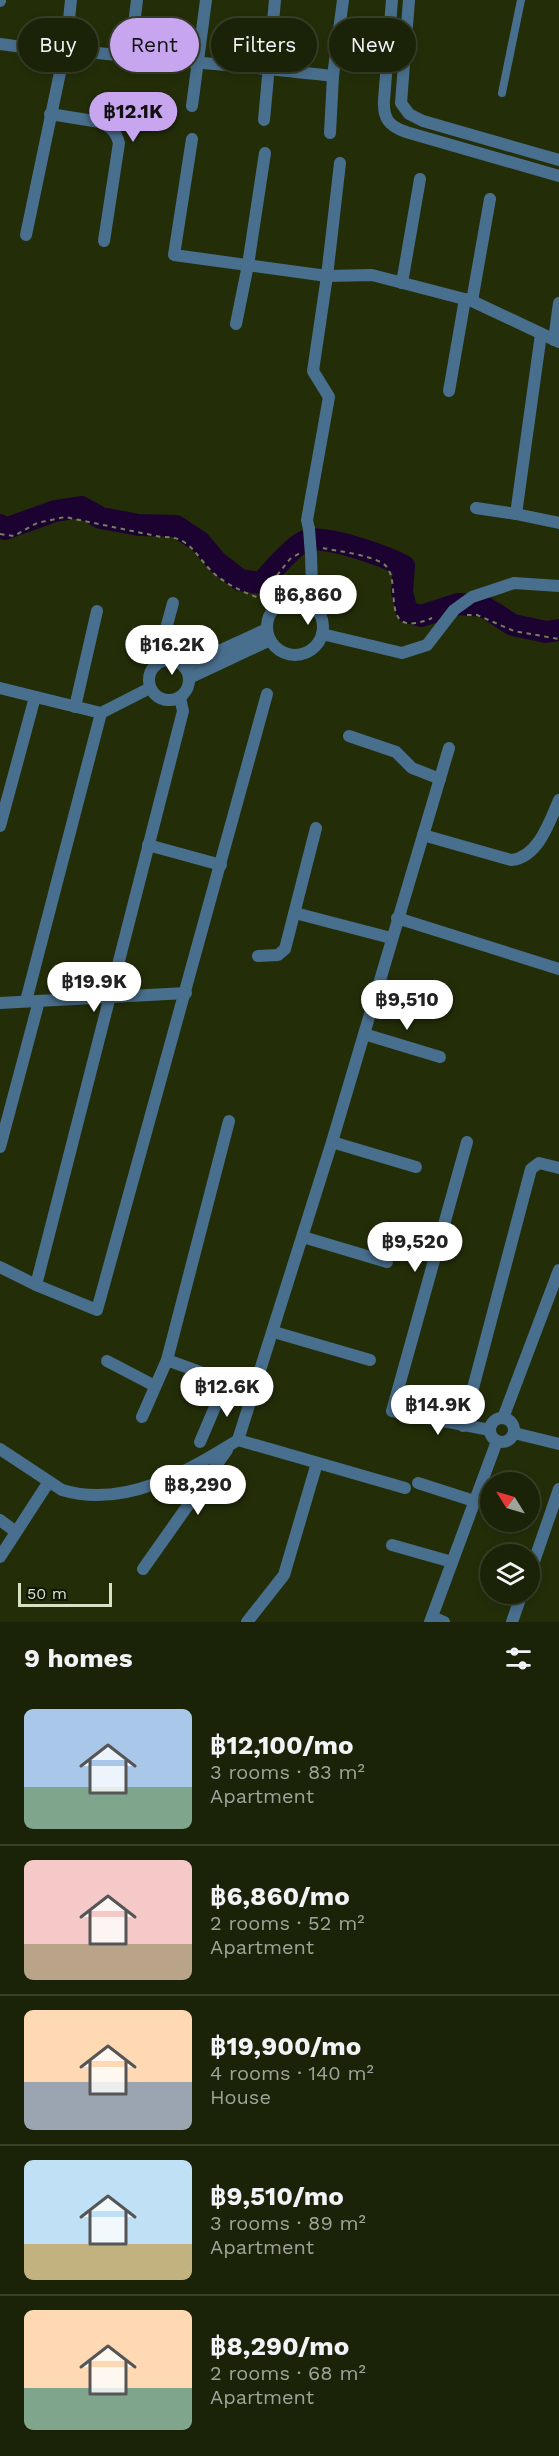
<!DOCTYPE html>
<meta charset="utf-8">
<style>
:root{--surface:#1a2207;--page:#232a11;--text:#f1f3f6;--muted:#9fa49b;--line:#383f28;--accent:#c7a6ef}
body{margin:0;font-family:"Work Sans",sans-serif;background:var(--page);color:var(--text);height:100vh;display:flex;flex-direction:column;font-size:22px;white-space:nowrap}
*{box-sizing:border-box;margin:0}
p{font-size:20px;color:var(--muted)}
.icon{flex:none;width:33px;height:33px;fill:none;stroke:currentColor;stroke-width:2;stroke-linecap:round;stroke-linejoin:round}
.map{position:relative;height:1622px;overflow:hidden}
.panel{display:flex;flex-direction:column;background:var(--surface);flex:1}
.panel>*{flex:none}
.banner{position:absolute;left:18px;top:18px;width:524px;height:54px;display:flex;gap:12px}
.needle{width:39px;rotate:307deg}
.fabs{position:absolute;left:480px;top:1472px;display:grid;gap:12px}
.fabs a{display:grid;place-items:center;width:60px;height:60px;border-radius:50%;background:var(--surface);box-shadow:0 3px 9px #0003,0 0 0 2px var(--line);font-size:30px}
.scale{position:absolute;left:18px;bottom:15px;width:94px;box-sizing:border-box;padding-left:6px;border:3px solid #d7e1c6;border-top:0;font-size:16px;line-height:21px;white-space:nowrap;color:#d7e1c6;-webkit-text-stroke:4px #0f1503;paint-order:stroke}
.price{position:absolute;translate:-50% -51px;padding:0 14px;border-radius:21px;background:#fff;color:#222;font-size:20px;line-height:39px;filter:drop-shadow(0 2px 3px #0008)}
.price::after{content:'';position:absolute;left:50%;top:36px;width:18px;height:14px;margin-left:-9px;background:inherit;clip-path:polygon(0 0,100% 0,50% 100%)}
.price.current{background:var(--accent);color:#111}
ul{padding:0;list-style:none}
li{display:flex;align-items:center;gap:18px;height:150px;padding:0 24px}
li+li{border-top:2px solid var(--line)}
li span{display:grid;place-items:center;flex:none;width:168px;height:120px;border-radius:9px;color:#555}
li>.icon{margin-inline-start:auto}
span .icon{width:72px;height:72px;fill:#fffc;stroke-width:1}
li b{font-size:26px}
h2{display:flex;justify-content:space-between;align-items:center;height:72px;padding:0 24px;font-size:26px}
.chip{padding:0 21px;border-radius:27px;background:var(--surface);box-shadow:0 3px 9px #0003,0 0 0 2px var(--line);font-size:21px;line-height:54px}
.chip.current{background:var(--accent);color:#111}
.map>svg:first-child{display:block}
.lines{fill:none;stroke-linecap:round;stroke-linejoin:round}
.river{stroke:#1c0230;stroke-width:22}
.path{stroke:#747f5e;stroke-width:2;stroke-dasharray:4.5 4.5;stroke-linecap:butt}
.service{stroke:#496f8e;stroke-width:8}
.minor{stroke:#496f8e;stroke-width:12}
.minor-bridge{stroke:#496f8e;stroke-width:12}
</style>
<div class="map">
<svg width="559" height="1622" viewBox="0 0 559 1622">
<rect width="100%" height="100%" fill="#232e09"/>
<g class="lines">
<path class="river" d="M0 525 5 529 55 511 81 507 101 518 139 525 176 526 200 542 217 562 240 580 261 583C270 573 294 545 305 541 323 533 387 557 404 566L402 592 407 612 421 616 458 604 483 606 513 625 546 632 559 630"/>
<g class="path">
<path d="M0 534 14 536 37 523 65 517 161 537C192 535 196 559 217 576 230 586 243 592 259 598L290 559 300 553"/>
<path d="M323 548C337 551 377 556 386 566 403 585 377 641 432 618"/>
<path d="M467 615H477L514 631 559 639"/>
</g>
<path class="service" d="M502 93 521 0"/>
<g class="minor">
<path d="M392 0 384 100C383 119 389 126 406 132L559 176"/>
<path d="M409 0 401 103 409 114 423 121 559 160"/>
<path d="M0 1V0"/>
<circle cx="64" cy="51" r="12"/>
<path d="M67 39 71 0"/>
<path d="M0 44 52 51"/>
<path d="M77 51C162 60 248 66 333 76"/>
<path d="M130 57 137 0"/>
<path d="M192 106 206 0"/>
<path d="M50 114 100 122C111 127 116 132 119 143L104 241"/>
<path d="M264 120 275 0"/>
<path d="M330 133 333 76 343 0"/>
<path d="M192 139 174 255 327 276 372 275 472 301 559 342"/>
<path d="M26 235 62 63"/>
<path d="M402 283 420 179"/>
<path d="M472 301 490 199"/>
<path d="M236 324 248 265 265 153"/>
<path d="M541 334 516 514 559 523"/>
<path d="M554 340 559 303"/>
<path d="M449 391 465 299"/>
<path d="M476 508 516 514"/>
<path d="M309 529 307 520 329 397 313 371 327 276 340 163"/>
<circle cx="295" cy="627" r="28"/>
<path d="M302 600 312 586 311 555"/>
<path d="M322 634 402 653 427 645 454 610 472 597 514 583 559 586"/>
<circle cx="169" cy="680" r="20"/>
<path d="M156 665 173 603"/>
<path d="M184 667 267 629"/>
<path d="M189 678 270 640"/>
<path d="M0 688 101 713 150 688"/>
<path d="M75 707 97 611"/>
<path d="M349 736 396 752 412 768 440 779"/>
<path d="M0 826 35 697"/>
<path d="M423 835 511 860C538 858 550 821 559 800"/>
<path d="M148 845 221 865"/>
<path d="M295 913 391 938"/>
<path d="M397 918 559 969"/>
<path d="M258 956 278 955 285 949 316 828"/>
<path d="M26 1001 101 713"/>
<path d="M0 1003 186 993"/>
<path d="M364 1034 440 1057"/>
<path d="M332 1142 416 1167"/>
<path d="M467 1142 392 1411 490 1430"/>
<path d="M0 1147 39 1001"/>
<path d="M303 1237 387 1262"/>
<path d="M0 1267 36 1285 97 1310 267 694"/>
<path d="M36 1285 183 711 180 698"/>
<path d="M274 1332 370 1360"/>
<path d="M167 1360 255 1392"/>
<path d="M107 1361 155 1386"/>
<path d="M142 1417 167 1360 229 1121"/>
<path d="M503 1418 559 1270"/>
<circle cx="502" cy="1430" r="12"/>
<path d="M463 1426 531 1169 539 1163 559 1168"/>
<path d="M514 1433 559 1444"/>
<path d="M238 1440 405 1488"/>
<path d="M200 1442 226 1381"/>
<path d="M0 1449 62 1490C125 1509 186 1472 238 1440L332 1142 449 748"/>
<path d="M418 1483 474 1501"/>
<path d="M0 1520 16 1532"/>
<path d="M392 1545 452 1562"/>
<path d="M0 1557 48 1483"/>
<path d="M143 1569 227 1450"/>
<path d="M530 1573 559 1489"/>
<path d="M432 1617 444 1622"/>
<path d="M247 1622 284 1575 317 1463"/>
<path d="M430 1622 497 1441"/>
<path d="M512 1622 522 1593"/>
</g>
<path class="minor-bridge" d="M309 529 311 555"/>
</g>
</svg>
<div class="fabs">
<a><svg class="needle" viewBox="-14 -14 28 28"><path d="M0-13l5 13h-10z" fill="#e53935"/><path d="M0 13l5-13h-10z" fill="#9fa49b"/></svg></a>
<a><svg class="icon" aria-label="layers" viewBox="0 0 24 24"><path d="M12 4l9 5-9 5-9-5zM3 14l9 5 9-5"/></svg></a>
</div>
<div class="scale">50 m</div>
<b class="price current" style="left:133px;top:143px">฿12.1K</b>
<b class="price" style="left:308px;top:626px">฿6,860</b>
<b class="price" style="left:172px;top:676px">฿16.2K</b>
<b class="price" style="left:94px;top:1013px">฿19.9K</b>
<b class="price" style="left:407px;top:1031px">฿9,510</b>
<b class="price" style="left:415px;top:1273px">฿9,520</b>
<b class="price" style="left:227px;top:1418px">฿12.6K</b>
<b class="price" style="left:438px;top:1436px">฿14.9K</b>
<b class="price" style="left:198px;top:1516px">฿8,290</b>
<div class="banner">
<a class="chip">Buy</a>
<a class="chip current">Rent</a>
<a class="chip">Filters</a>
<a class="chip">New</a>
</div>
</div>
<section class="panel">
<h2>9 homes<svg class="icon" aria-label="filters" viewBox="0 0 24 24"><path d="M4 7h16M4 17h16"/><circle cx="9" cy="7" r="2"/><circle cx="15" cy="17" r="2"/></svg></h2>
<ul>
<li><span style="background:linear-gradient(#a9c7e8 65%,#7fa58c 0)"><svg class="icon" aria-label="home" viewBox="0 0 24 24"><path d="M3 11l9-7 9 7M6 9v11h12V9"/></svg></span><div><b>฿12,100/mo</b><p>3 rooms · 83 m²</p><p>Apartment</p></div></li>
<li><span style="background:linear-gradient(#f6c9c9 70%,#b9a48a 0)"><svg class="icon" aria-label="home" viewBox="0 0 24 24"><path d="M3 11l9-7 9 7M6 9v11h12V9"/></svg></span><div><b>฿6,860/mo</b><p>2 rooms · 52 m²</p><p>Apartment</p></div></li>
<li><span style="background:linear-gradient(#ffd9b3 60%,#9aa5b1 0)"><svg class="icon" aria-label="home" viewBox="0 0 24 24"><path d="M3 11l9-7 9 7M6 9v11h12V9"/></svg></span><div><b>฿19,900/mo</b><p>4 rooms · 140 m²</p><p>House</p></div></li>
<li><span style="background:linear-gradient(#bfe0f5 70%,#c2b280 0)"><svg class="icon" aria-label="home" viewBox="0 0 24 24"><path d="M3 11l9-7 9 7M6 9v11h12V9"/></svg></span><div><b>฿9,510/mo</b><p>3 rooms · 89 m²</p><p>Apartment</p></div></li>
<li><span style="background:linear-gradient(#ffd9b3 65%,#7fa58c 0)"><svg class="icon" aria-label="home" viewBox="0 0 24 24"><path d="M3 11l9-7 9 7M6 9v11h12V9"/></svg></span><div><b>฿8,290/mo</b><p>2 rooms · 68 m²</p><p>Apartment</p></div></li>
</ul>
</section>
